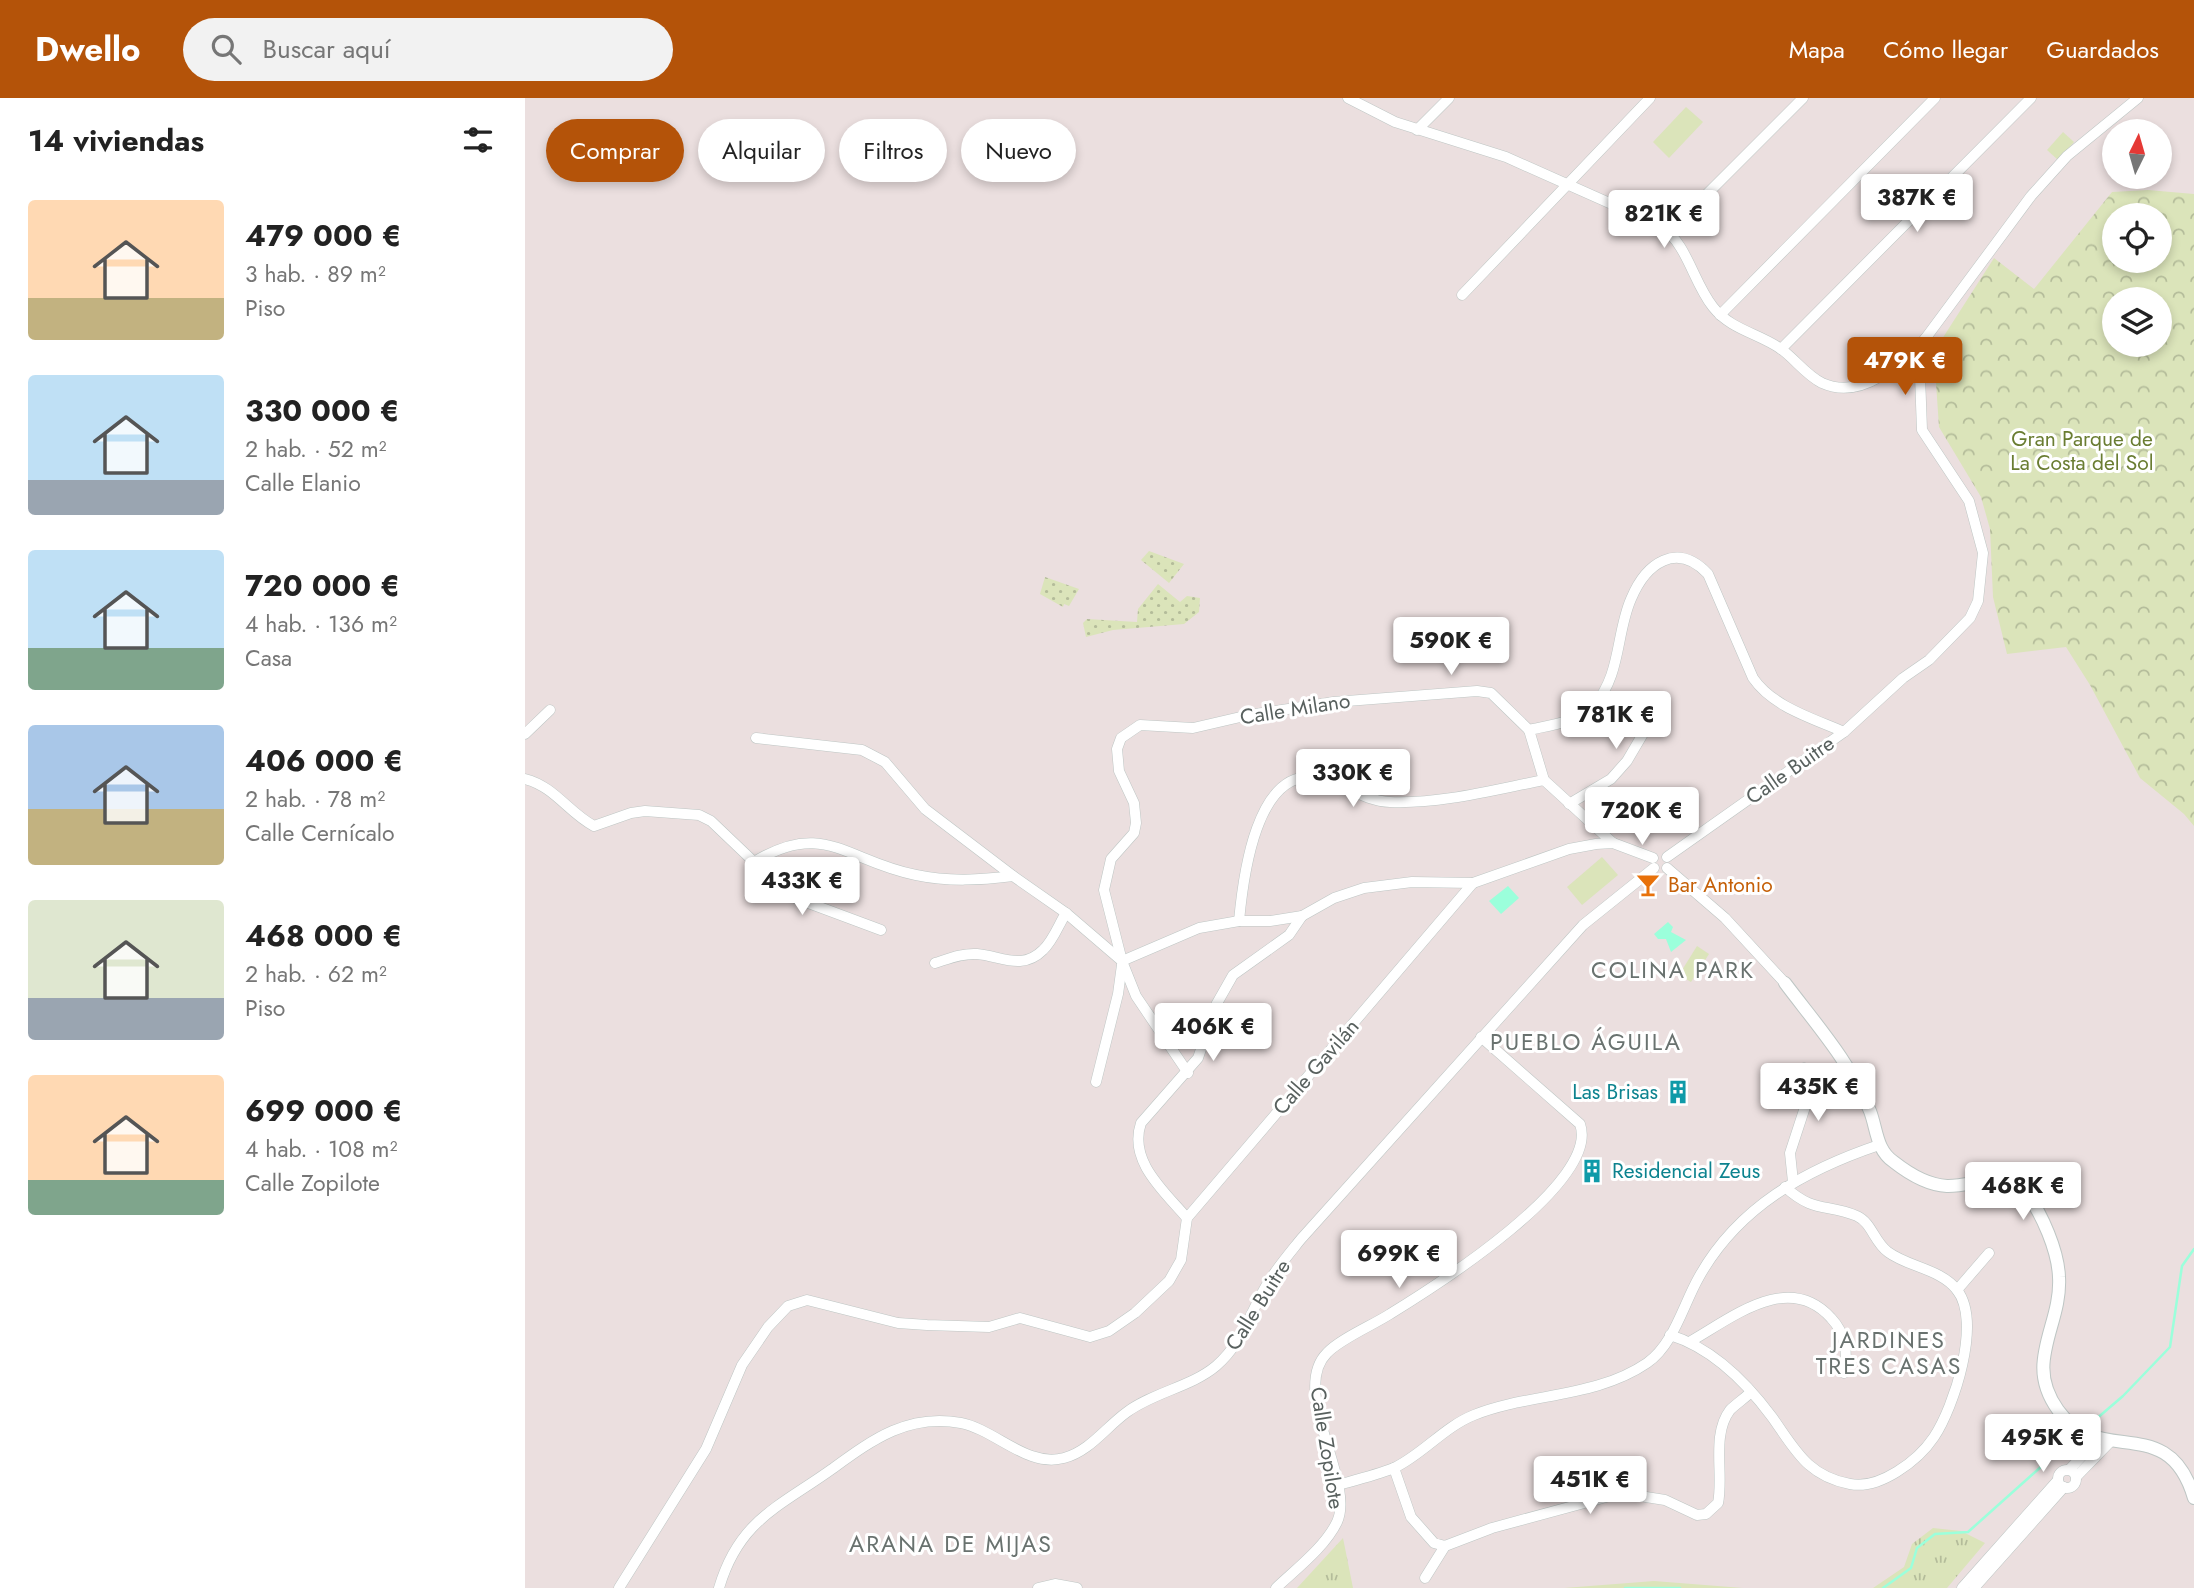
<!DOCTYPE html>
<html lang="es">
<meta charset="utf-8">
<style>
:root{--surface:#fff;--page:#f2f2f2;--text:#222;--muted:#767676;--accent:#b45309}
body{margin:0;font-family:Jost,sans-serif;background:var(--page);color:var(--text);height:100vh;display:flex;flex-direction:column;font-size:26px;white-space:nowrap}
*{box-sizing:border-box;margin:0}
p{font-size:23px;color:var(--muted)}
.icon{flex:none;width:38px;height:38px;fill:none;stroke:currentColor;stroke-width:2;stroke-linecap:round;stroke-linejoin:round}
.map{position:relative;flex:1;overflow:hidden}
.side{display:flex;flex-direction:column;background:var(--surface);width:525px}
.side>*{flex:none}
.banner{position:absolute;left:21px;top:21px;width:665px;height:63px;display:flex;gap:14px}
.needle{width:46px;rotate:5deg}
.fabs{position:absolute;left:1577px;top:21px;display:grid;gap:14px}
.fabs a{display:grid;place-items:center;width:70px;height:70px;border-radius:50%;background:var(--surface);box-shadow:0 4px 10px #0003;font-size:35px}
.price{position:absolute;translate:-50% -60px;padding:0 16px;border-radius:7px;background:#fff;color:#222;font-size:23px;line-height:46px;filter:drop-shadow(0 2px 4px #0008)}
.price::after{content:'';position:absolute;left:50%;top:42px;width:21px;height:16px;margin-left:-10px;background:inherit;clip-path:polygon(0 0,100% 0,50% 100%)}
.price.on{background:var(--accent);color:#fff}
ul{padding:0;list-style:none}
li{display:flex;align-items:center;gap:21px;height:175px;padding:0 28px}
li span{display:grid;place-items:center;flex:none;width:196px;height:140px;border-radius:7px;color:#555}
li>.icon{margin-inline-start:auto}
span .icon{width:84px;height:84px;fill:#fffc;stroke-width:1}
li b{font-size:30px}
h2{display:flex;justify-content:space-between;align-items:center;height:84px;padding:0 28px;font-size:30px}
.chip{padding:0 24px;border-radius:32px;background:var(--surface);box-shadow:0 4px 10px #0003;font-size:24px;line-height:63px}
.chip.on{background:var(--accent);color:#fff}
header{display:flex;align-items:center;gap:42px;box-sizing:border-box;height:98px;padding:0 35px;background:var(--accent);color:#fff}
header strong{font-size:33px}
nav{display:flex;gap:38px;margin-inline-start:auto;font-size:24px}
.search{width:490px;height:63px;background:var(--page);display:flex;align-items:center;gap:18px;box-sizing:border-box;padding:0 24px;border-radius:38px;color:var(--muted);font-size:26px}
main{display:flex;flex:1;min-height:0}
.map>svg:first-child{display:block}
.grass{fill:url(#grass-tufts)}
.park{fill:url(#park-crowns);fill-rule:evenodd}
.garden{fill:url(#garden-dots)}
.pitch{fill:#dbe4ba}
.water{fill:#9bffdb}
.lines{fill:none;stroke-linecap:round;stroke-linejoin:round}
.stream{stroke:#9bffdb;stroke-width:2.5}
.minor-casing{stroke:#bec6c4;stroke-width:11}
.tertiary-casing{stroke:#bec6c4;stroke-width:14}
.minor{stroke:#fff;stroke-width:10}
.tertiary{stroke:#fff;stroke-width:12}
.labels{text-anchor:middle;stroke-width:6;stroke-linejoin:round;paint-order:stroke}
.park-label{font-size:21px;fill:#6a7d32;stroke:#fff}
.street-label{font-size:21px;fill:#58605e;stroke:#fff}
.food-label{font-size:21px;fill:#c56008;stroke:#fff;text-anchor:start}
.culture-label{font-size:21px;fill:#0d838f;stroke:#fff;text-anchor:end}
.neighbourhood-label{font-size:23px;letter-spacing:2px;fill:#69726f;stroke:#fff}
</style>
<header>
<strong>Dwello</strong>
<div class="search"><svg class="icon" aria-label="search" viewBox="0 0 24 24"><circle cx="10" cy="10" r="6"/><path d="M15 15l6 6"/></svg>Buscar aquí</div>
<nav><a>Mapa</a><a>Cómo llegar</a><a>Guardados</a></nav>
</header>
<main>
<section class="side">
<h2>14 viviendas<svg class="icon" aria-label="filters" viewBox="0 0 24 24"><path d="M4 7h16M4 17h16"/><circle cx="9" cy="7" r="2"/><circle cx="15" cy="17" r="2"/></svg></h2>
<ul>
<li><span style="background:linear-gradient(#ffd9b3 70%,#c2b280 0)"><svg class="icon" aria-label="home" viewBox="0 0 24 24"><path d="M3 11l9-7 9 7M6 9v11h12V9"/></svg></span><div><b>479 000 €</b><p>3 hab. · 89 m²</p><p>Piso</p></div></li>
<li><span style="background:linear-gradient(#bfe0f5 75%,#9aa5b1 0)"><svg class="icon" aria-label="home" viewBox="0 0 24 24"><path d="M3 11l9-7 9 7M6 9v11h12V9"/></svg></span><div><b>330 000 €</b><p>2 hab. · 52 m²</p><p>Calle Elanio</p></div></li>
<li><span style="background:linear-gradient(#bfe0f5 70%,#7fa58c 0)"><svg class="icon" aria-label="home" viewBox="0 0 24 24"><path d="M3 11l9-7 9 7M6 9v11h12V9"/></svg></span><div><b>720 000 €</b><p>4 hab. · 136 m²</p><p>Casa</p></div></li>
<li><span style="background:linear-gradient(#a9c7e8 60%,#c2b280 0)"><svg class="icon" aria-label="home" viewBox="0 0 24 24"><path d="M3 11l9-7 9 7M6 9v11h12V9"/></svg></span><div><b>406 000 €</b><p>2 hab. · 78 m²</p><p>Calle Cernícalo</p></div></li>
<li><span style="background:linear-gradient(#dfe7d0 70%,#9aa5b1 0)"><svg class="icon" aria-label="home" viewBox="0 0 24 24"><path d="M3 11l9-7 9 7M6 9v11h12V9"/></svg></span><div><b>468 000 €</b><p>2 hab. · 62 m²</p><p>Piso</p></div></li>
<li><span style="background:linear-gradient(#ffd9b3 75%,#7fa58c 0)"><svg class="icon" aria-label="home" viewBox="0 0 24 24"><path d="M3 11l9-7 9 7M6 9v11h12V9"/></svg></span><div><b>699 000 €</b><p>4 hab. · 108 m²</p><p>Calle Zopilote</p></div></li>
</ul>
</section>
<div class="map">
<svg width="1669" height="1490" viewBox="0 0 1669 1490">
<defs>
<pattern id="grass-tufts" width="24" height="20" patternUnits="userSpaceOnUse" patternTransform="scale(1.75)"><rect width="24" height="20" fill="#dbe4ba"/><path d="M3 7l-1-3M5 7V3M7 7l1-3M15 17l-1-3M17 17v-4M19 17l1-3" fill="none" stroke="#b4bc9a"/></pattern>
<pattern id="park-crowns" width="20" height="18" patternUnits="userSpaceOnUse" patternTransform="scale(1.75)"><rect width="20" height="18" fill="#dbe4ba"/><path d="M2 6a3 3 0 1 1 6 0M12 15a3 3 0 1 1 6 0" fill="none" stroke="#b4bc9a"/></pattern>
<pattern id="garden-dots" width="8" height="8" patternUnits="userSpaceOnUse" patternTransform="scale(1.75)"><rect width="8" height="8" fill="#dbe4ba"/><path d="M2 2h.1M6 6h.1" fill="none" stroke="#b4bc9a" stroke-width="1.8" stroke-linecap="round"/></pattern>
</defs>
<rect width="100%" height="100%" fill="#ebdfdf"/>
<g class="grass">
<path d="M1408 1430 1436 1433 1460 1445 1422 1490H1348L1379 1469 1387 1446Z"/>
<path d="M818 1440 828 1490H772Z"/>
<path d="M1129 1483 1218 1490H1039Z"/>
</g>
<path class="park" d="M1623 92 1669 96V728L1659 716 1615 680 1565 587 1541 549 1482 556 1468 499 1465 431 1456 399 1414 329 1411 285 1417 241 1469 160 1509 191 1587 94ZM1589 117H1634V163H1589ZM1589 201H1634V247H1589Z"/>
<g class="garden">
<path d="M624 453 659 466 644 485 616 462Z"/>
<path d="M520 479 554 491 544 508 539 506 538 509 515 496Z"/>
<path d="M633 486 655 504 662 498 675 500 674 514 659 526 588 532 561 539 558 525 562 521 612 524 613 511Z"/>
</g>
<g class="pitch">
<path d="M1161 9 1178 24 1144 60 1128 44Z"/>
<path d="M1538 34 1549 44 1533 62 1522 52Z"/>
<path d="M1077 759 1093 777 1057 807 1042 789Z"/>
<path d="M1172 848 1184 856 1166 884 1154 877Z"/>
</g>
<g class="water">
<path d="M983 788 994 800 976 816 964 803Z"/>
<path d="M1143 824 1148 829 1146 834 1161 842 1146 854 1141 841H1133L1129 836Z"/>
</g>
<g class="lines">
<g class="stream">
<path d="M1563 1328 1598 1298 1645 1249 1657 1168 1669 1151"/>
<path d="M1100 1490H1155"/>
<path d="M1358 1490 1386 1470 1392 1450 1410 1436 1443 1434 1518 1367"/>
</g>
<g class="minor-casing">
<g id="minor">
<path d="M823 0 870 24 981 59 1136 128C1163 147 1168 184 1188 209 1206 232 1233 235 1256 251 1270 261 1281 277 1297 285 1337 303 1375 266 1400 241"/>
<path d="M892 32 924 0"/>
<path d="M1144 134 1278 0"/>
<path d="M937 197 1125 0"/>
<path d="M1195 217 1410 0"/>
<path d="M1256 251 1506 0"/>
<path d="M1004 632 1019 682 1088 745"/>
<path d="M0 636 25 612"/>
<path d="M231 640 337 652 360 664 400 711 488 778"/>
<path d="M0 681C29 688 44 715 69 728L106 715 120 713 174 717 186 723 229 764C299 721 321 763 391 777 424 784 456 782 488 778L541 815 597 863 674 830 714 823H745L777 818 809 800 839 790 887 784 948 785 1044 751 1071 746 1088 745 1128 760"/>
<path d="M1044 706 1086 681 1102 663 1139 600"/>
<path d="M1142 759 1319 634 1378 580 1404 562 1445 520 1453 503 1458 455 1444 403 1397 332 1395 278 1400 241 1506 98 1542 58 1613 0"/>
<path d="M229 764 254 794 356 832"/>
<path d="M1142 770 1200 820 1260 885"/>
<path d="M714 823C718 780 731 667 794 680 819 685 838 703 865 704 916 706 968 692 1019 682"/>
<path d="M410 865C423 861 437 855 452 856 476 858 497 873 518 852 528 843 534 826 541 815"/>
<path d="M663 975 611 898 597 863 579 792 586 761 609 735 611 725 609 705 594 673 592 651 596 640 615 627 668 630 724 617 809 604 952 593 966 595 1004 632C1026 627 1053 624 1069 607 1096 578 1091 535 1106 501 1121 465 1152 443 1183 476L1228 580C1248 609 1287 620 1319 634"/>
<path d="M571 984 593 896 597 867"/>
<path d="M1268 1084 1265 1055 1282 1003 1283 985 1279 970"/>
<path d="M662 1120C639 1093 603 1063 616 1025L673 960 691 907 708 877 764 837 777 818"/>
<path d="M1432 1192 1464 1155"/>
<path d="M1145 1237C1187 1250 1221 1284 1247 1319 1270 1351 1282 1378 1325 1386 1354 1392 1393 1363 1409 1339 1429 1309 1457 1224 1432 1192 1416 1171 1383 1169 1363 1154 1349 1144 1347 1125 1332 1118 1301 1105 1290 1116 1260 1089"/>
<path d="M1166 1243C1208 1219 1264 1173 1306 1220 1321 1236 1323 1254 1319 1275"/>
<path d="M869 1370 886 1419 909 1445 920 1448 967 1430 1096 1395 1140 1402 1172 1417 1181 1416 1193 1405C1199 1377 1186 1337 1205 1312 1211 1306 1220 1300 1226 1294"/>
<path d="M1544 1372 1574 1340"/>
<circle cx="1542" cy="1381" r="9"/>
<path d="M1551 1379 1586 1343"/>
<path d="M813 1387C831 1382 851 1377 869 1370 898 1356 919 1329 949 1317 1004 1295 1071 1300 1122 1265 1149 1246 1158 1207 1174 1179 1213 1109 1280 1072 1354 1047"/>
<path d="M900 1480 920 1448"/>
<path d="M94 1490 181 1351 217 1267 243 1229 263 1208 282 1202 373 1225 402 1227 464 1229 495 1220 565 1239 584 1233 610 1215 644 1183 656 1162 662 1120 948 785"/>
<path d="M194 1490C214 1422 254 1409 307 1371 347 1342 383 1315 436 1325 471 1332 502 1370 539 1360 565 1353 581 1329 602 1314 629 1294 666 1289 691 1268 717 1246 725 1215 741 1188 751 1171 764 1156 776 1141L1058 827 1129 770"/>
<path d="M513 1490 530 1486 552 1490"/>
<path d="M751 1490C771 1471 800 1449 812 1424 831 1384 764 1293 802 1255 815 1241 848 1227 865 1216 909 1189 1076 1084 1055 1026L956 939"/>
<path d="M1437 1490 1533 1382"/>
<path d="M1449 1490 1539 1389"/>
</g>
</g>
<g class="tertiary-casing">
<path id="tertiary" d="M1260 885C1290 925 1326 965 1345 1013 1352 1031 1351 1052 1369 1064 1383 1075 1403 1087 1422 1088 1448 1089 1483 1069 1502 1095 1517 1117 1533 1152 1534 1179 1537 1228 1498 1264 1533 1312 1575 1371 1643 1312 1669 1400"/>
</g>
<use href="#minor" class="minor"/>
<use href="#tertiary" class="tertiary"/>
</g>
<defs>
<g id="bar-bare" transform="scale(1.89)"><path d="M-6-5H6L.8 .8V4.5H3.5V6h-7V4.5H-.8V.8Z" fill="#e8710a" stroke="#fff" stroke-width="2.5" paint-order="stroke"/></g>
<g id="building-bare" transform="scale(1.89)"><path d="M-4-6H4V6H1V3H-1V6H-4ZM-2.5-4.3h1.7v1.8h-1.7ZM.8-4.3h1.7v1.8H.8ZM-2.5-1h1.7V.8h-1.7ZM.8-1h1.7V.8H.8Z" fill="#0f9aa8" stroke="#fff" stroke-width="2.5" paint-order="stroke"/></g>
</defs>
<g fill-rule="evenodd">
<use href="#bar-bare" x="1123" y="787"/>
<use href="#building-bare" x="1153" y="994"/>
<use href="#building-bare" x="1067" y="1073"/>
</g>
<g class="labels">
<g class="park-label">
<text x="1557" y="348">Gran Parque de<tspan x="1557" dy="24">La Costa del Sol</tspan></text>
</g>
<g class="street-label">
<text transform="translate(770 611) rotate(-9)" y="7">Calle Milano</text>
<text transform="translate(1265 672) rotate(-35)" y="7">Calle Buitre</text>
<text transform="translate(791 969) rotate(-49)" y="7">Calle Gavilán</text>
<text transform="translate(733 1207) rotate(-58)" y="7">Calle Buitre</text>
<text transform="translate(802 1350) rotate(81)" y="7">Calle Zopilote</text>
</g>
<g class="food-label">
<text x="1143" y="794">Bar Antonio</text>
</g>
<g class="culture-label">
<text x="1133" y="1001">Las Brisas</text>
<text x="1087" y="1080" text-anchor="start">Residencial Zeus</text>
</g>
<g class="neighbourhood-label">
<text x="1148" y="880">COLINA PARK</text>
<text x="1061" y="952">PUEBLO ÁGUILA</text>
<text x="1364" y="1250">JARDINES<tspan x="1364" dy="26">TRES CASAS</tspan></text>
<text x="426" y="1454">ARANA DE MIJAS</text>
</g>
</g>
</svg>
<div class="fabs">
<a><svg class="needle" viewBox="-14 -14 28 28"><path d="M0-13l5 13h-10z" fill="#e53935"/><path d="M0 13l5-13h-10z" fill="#767676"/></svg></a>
<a><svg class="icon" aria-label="locate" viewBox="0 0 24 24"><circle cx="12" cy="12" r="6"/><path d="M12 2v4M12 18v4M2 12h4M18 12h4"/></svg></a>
<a><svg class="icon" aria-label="layers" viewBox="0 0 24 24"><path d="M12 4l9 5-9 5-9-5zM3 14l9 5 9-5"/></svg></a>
</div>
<b class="price" style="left:1392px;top:136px">387K €</b>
<b class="price" style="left:1139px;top:152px">821K €</b>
<b class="price on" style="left:1380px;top:299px">479K €</b>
<b class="price" style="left:926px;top:579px">590K €</b>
<b class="price" style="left:1091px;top:653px">781K €</b>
<b class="price" style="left:828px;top:711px">330K €</b>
<b class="price" style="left:1117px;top:749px">720K €</b>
<b class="price" style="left:277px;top:819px">433K €</b>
<b class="price" style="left:688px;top:965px">406K €</b>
<b class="price" style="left:1293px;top:1025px">435K €</b>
<b class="price" style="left:1498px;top:1124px">468K €</b>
<b class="price" style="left:874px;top:1192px">699K €</b>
<b class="price" style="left:1518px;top:1376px">495K €</b>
<b class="price" style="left:1065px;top:1418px">451K €</b>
<div class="banner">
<a class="chip on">Comprar</a>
<a class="chip">Alquilar</a>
<a class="chip">Filtros</a>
<a class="chip">Nuevo</a>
</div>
</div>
</main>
